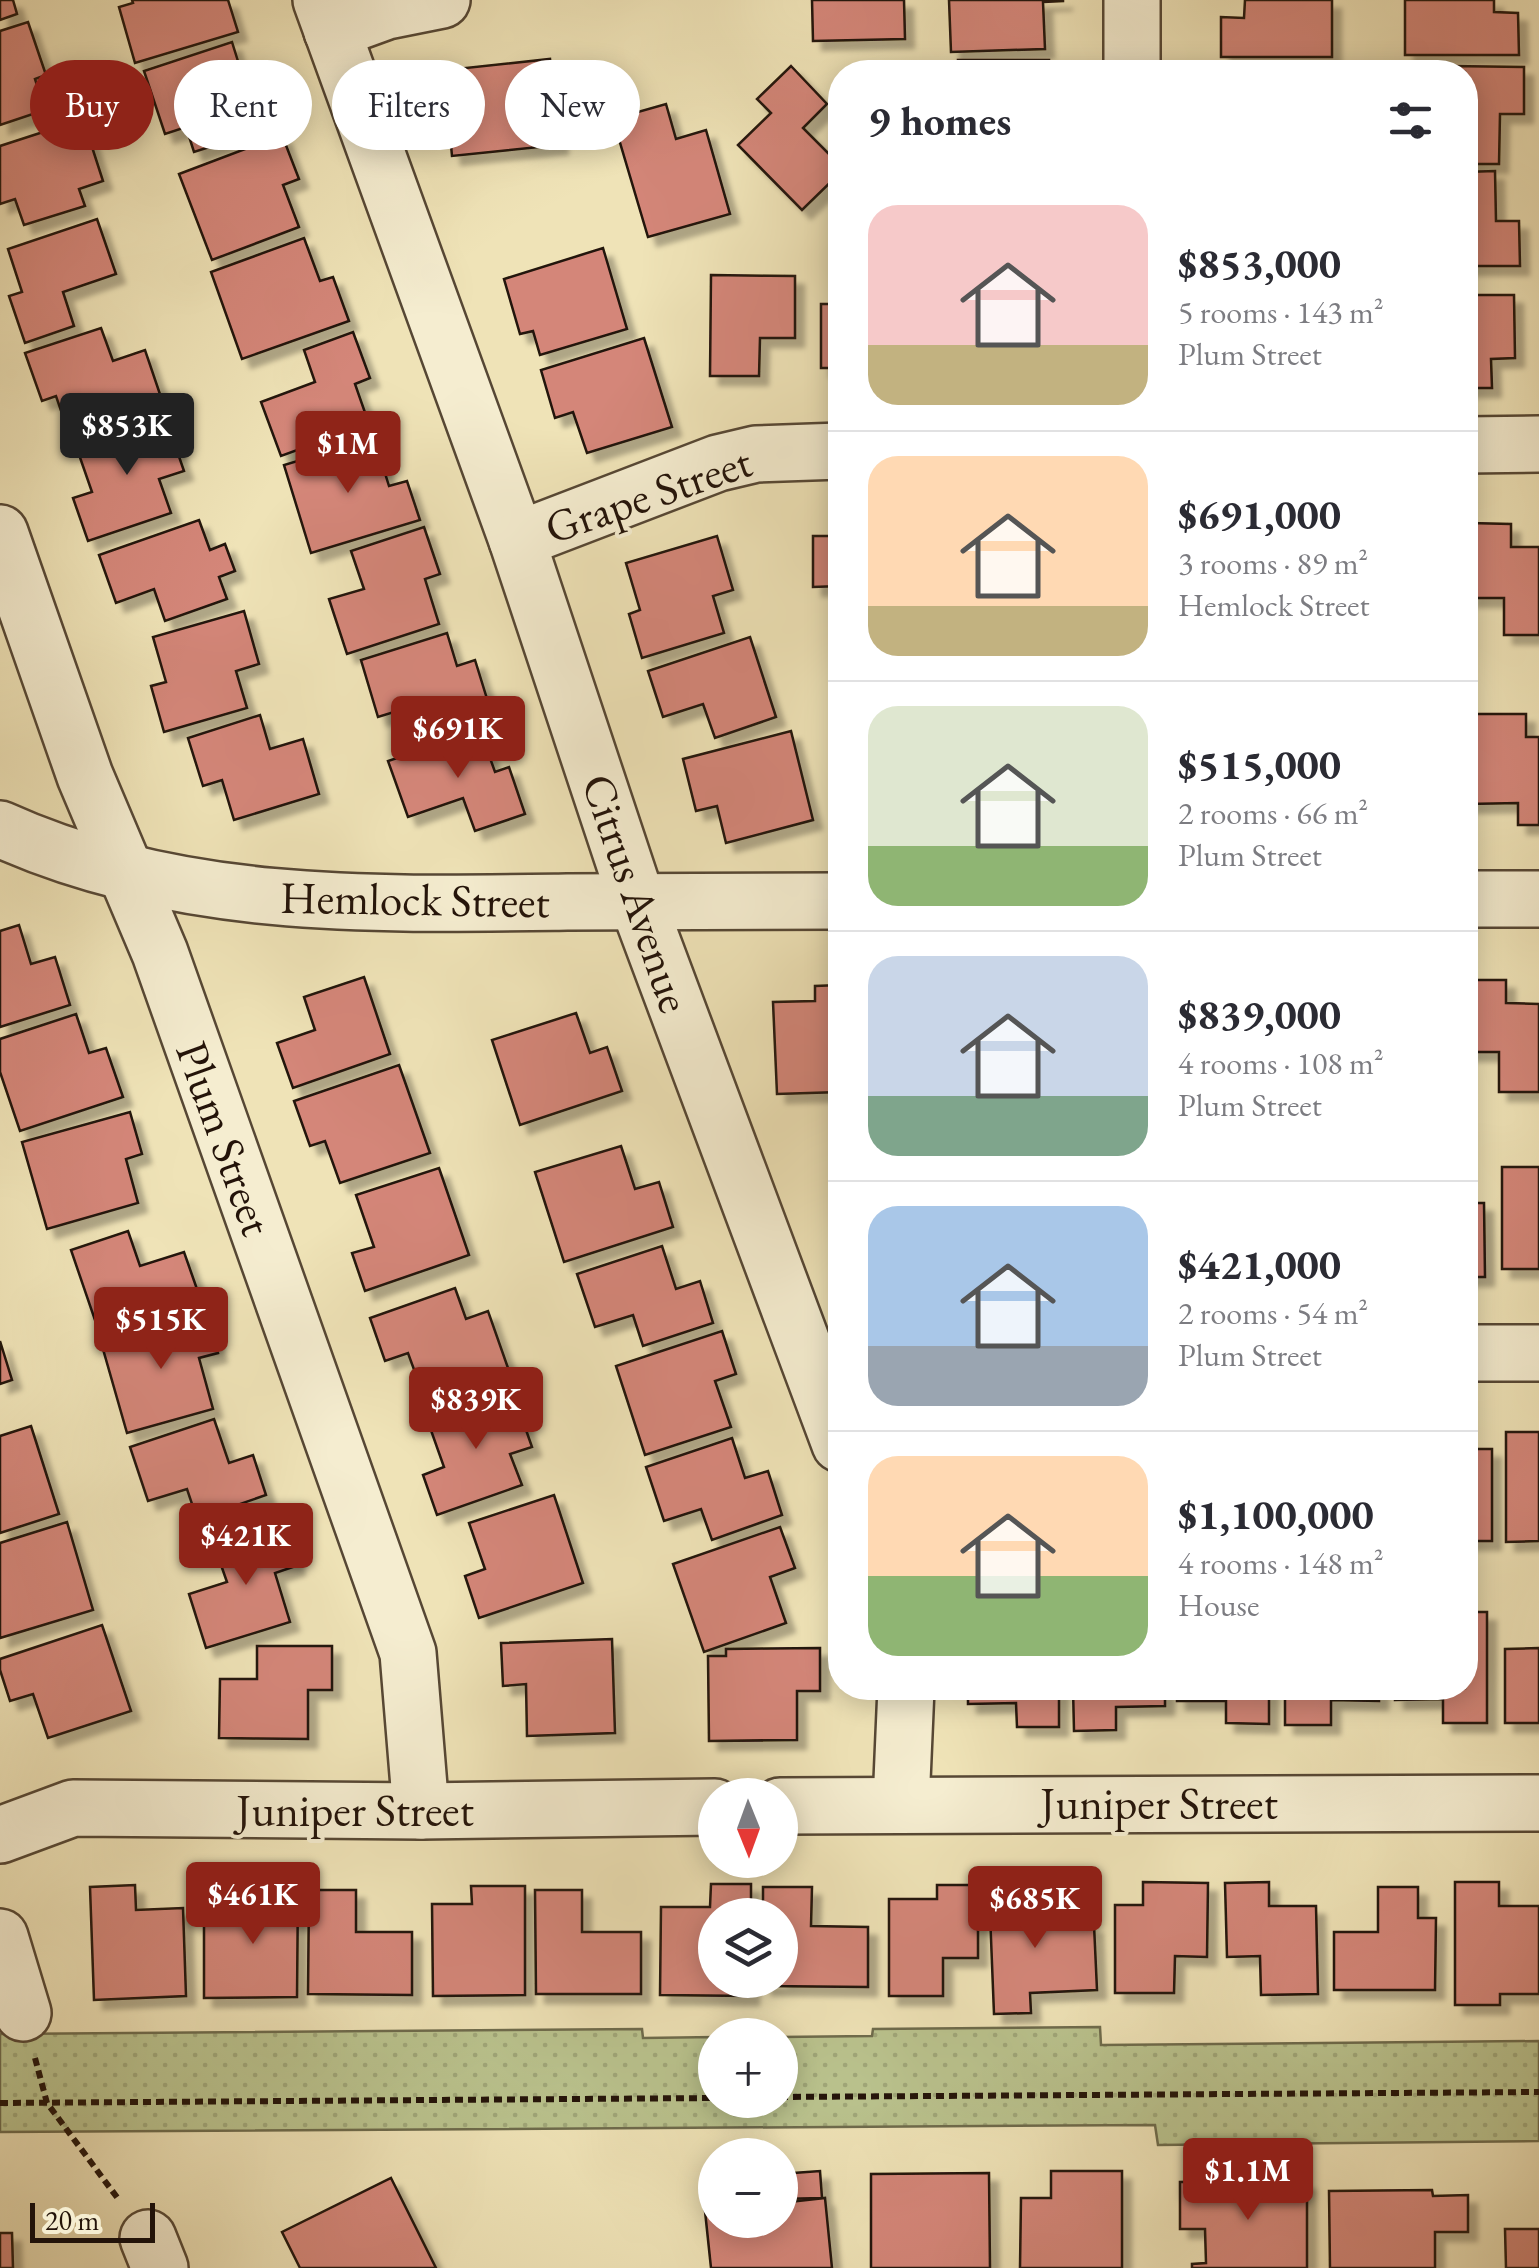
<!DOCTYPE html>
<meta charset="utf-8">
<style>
:root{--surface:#fff;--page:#f7f7f7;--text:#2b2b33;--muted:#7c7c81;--line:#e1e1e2;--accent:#8f2418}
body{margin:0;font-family:"EB Garamond",serif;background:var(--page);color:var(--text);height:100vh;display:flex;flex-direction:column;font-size:38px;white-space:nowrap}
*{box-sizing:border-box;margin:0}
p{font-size:32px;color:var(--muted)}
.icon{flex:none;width:55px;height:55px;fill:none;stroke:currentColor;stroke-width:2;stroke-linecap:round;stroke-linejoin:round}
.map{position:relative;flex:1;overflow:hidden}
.details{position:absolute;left:828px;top:60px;width:650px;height:1640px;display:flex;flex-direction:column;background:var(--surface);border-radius:40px;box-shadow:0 5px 25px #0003}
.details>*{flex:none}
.banner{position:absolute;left:30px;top:60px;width:648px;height:90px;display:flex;gap:20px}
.needle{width:65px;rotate:179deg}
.tools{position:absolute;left:698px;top:1778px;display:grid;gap:20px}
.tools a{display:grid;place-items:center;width:100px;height:100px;border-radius:50%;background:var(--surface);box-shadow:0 5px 25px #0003;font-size:50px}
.scale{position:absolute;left:30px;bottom:25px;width:125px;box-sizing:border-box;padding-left:10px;border:5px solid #231309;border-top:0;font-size:28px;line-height:35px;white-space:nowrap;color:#231309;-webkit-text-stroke:8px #f5edd0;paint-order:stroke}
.price{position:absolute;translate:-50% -85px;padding:0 22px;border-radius:10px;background:var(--accent);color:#fff;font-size:32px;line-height:65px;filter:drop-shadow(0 2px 5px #0008)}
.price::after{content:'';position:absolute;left:50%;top:60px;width:30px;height:22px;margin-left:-15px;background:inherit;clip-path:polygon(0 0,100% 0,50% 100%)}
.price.current{background:#222;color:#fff}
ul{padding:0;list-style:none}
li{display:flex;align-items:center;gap:30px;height:250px;padding:0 40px}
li+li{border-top:2px solid var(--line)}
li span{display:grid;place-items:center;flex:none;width:280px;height:200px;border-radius:30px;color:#555}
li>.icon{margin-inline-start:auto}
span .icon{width:120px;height:120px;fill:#fffc;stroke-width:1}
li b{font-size:42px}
h2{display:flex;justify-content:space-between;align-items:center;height:120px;padding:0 40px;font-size:42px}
.chip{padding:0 35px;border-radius:45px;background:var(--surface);box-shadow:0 5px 25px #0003;font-size:35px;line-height:90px}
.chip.current{background:var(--accent);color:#fff}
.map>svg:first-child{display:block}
.park{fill:url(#park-dots);stroke:#6e6b4c;stroke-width:2.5}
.building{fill:#d48679;stroke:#231309;stroke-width:2.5;filter:url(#shadow)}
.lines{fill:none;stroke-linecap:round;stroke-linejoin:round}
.minor-casing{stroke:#564734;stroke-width:60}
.path{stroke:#231309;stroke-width:6;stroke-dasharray:8 5;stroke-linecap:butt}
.minor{stroke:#f5edd0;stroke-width:55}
.labels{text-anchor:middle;stroke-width:8;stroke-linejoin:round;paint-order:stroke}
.street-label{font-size:45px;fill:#231309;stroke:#f5edd0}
</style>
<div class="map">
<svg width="1539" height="2268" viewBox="0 0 1539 2268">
<defs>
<pattern id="park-dots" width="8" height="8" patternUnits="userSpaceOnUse" patternTransform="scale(2.5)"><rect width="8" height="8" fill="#bac38e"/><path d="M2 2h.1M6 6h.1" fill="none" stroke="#a0a779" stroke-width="1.8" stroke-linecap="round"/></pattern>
<filter id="shadow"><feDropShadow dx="9" dy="9" stdDeviation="2.5" flood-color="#0004"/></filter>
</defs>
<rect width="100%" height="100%" fill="#efe3b7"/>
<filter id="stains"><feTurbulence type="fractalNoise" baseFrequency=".002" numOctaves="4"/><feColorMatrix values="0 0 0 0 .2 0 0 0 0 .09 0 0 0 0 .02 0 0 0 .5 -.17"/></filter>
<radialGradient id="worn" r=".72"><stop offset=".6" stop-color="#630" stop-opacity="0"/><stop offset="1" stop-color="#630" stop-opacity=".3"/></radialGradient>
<path class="park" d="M1100 2027 1101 2045 1539 2041V2141L1158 2145 1155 2125 0 2132V2034L642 2029 643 2038 715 2037V2100H780V2037L872 2036 873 2029Z"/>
<g class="building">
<path d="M0 0H13L17 14 0 20Z"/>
<path d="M132 0H228L238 32 135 63 119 7 133 3Z"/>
<path d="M812 0H904L905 39 813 41Z"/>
<path d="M949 0H1063V1L1043 2 1045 49 951 52Z"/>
<path d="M1245 0H1332V57H1221V17L1244 18Z"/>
<path d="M1405 0H1494V12L1518 13 1519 55H1405Z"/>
<path d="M28 22 46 75 35 79 45 110 0 125V31Z"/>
<path d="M232 42 246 87 263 81 278 125 194 152 186 127 165 134 144 71Z"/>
<path d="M550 59 559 145 452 156 449 123 462 122 456 69Z"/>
<rect x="958" y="60" width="91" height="12"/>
<path d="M791 66 827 104 803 128 840 165V173L802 210 738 145 771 113 757 99Z"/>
<path d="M1450 66 1524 67V114H1500L1499 164H1465V72H1450Z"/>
<path d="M666 104 676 139 706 130 730 214 648 237 613 119Z"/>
<path d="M83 119 103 181 79 189 85 206 24 225 15 199 0 204V146Z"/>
<path d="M282 135 299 179 283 185 299 227 212 260 179 174Z"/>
<path d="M1495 171 1496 221H1519L1520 266H1465V172Z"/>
<path d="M97 219 116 274 63 292 74 326 25 343 9 296 22 292 8 249Z"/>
<path d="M304 238 320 281 333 277 349 321 242 359 211 272Z"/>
<path d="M603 248 627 329 540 355 533 331 520 334 504 279Z"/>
<path d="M711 275 795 276V338H760L759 376H710Z"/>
<path d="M1465 295H1514L1515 358 1491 359 1492 388H1465Z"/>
<rect x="821" y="304" width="19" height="64"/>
<path d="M101 328 113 361 145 350 164 406 70 437 56 396 42 401 25 353Z"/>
<path d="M353 332 370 378 355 384 369 424 281 456 261 402 315 382 304 350Z"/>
<path d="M644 338 672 427 587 453 573 412 555 418 541 370Z"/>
<path d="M165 416 184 471 159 479 171 513 88 541 73 498 92 492 76 446Z"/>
<path d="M374 438 389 486 407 481 420 520 311 553 284 465Z"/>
<path d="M199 520 210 550 225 544 235 571 219 577 227 599 165 621 154 589 116 603 99 555Z"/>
<path d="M1469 523 1511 524V547H1539V635H1504V598H1468Z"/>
<path d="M424 527 440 574 425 579 439 624 347 654 329 599 364 589 351 551Z"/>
<path d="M717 536 733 590 713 596 724 633 642 658 629 614 640 610 626 563Z"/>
<path d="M813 536H840V586L813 587Z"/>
<path d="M244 611 259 664 236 671 247 708 164 732 151 686 166 682 153 637Z"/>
<path d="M447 633 457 666 475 660 492 715 445 730 436 699 378 717 361 660Z"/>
<path d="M750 637 776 717 715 738 703 704 663 717 648 671Z"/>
<path d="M1467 714H1526V737H1539V825H1518V803L1467 804Z"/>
<path d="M260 715 270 749 303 739 319 794 234 820 222 780 203 786 188 738Z"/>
<path d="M480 730 495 772 509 767 525 814 475 831 463 798 408 817 388 761Z"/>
<path d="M791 731 813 820 726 843 717 806 696 811 683 759Z"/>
<path d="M19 925 31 964 55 957 70 1005 0 1027V931Z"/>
<path d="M364 977 390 1054 293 1088 277 1043 315 1030 304 997Z"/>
<path d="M1465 980H1506V1003L1539 1004V1092H1499V1052H1465Z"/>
<path d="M840 985V1092L777 1094 773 1002 815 1001V986Z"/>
<path d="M576 1013 590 1053 607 1047 622 1091 520 1125 492 1040Z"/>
<path d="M76 1014 89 1053 106 1048 123 1097 20 1131 0 1072V1039Z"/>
<path d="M399 1065 430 1153 340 1183 325 1141 310 1146 294 1101Z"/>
<path d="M130 1112 142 1154 126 1159 138 1203 47 1229 22 1142Z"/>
<path d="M621 1146 635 1189 659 1182 673 1227 564 1262 535 1172Z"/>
<rect x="1502" y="1167" width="37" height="102"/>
<path d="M439 1168 469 1255 365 1291 352 1253 374 1247 356 1195Z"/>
<path d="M1465 1203H1484L1485 1277H1465Z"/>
<path d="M128 1231 140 1266 184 1252 198 1292 97 1326 71 1250Z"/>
<path d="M662 1246 676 1289 700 1281 713 1323 643 1346 633 1315 595 1327 577 1274Z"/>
<path d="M455 1288 466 1319 488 1311 508 1368 424 1397 408 1353 385 1361 370 1318Z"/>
<path d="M207 1313 218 1353 199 1358 213 1409 127 1433 101 1342Z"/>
<path d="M722 1331 736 1374 715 1381 731 1427 645 1455 616 1366Z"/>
<path d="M0 1341 12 1380 0 1384Z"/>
<path d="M512 1390 532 1447 510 1454 522 1485 437 1515 423 1475 444 1467 427 1419Z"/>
<path d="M214 1419 229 1463 253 1455 266 1495 197 1519 187 1489 148 1501 130 1447Z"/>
<path d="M31 1426 59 1514 0 1533V1436Z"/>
<path d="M1506 1432H1539V1541L1506 1542Z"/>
<path d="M732 1438 745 1478 768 1471 782 1515 712 1540 701 1509 664 1521 646 1467Z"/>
<rect x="1465" y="1449" width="27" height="92"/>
<path d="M554 1495 583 1583 479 1618 465 1576 485 1569 469 1523Z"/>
<path d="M67 1522 93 1610 0 1638V1543Z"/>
<path d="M283 1523 296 1566 275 1573 290 1622 206 1648 189 1594 227 1582 214 1545Z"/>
<path d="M780 1527 795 1568 770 1577 786 1623 704 1652 673 1564Z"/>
<path d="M1465 1612H1487V1723H1443V1699L1395 1700V1688H1465Z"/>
<path d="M102 1625 131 1711 48 1738 33 1694 10 1701 0 1670V1659Z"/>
<path d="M612 1639 615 1733 527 1736 526 1684 503 1686 501 1643Z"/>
<path d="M257 1646H332V1690H308V1739L219 1738 220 1679H257Z"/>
<path d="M820 1648V1691H797V1740L709 1741 708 1656H726V1649Z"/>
<path d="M1539 1648V1723H1505V1649Z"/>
<path d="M968 1688H1059V1727H1017L1016 1703 968 1704Z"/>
<path d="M1073 1688H1165V1706L1116 1707V1730L1074 1731Z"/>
<path d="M1177 1688H1269V1724L1226 1723V1701H1177Z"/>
<path d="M1285 1688H1379V1701L1331 1700V1725H1285Z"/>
<path d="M1143 1882 1208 1883 1207 1957 1175 1956 1174 1993H1115V1905H1143Z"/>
<path d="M1269 1882V1906H1316L1318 1994 1261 1995 1260 1956 1227 1957 1225 1883Z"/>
<path d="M1455 1882H1499V1906H1539V1994H1500V2005H1455Z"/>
<path d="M711 1884H751V1915H715V1980H750V1996L660 1995 661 1907H710Z"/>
<path d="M135 1885 136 1910 183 1908 186 1996 94 2000 90 1887Z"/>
<path d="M252 1885 298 1886 297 1997 204 1998V1909H252Z"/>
<path d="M937 1885H978V1958H943V1996H889V1899H937Z"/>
<path d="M471 1886H525V1995L433 1996 432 1904H472Z"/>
<path d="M1043 1886 1045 1927 1094 1925 1097 1990 1030 1993 1031 2013 994 2014 989 1888Z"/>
<path d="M763 1887H812L811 1926 868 1927V1987L763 1986V1980H780V1915H763Z"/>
<path d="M1378 1887H1418V1918H1436L1435 1990H1334V1932H1378Z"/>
<path d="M309 1890H356V1932H412V1995L308 1994Z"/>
<path d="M535 1890H582V1932H641V1994H536Z"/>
<path d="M820 2171 822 2198 780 2199V2174Z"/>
<path d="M1051 2171H1122V2268H1020L1021 2198H1051Z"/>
<path d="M989 2173 990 2268H871V2174Z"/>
<path d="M391 2178 436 2268H300L282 2232Z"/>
<path d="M1307 2181V2268H1192V2264L1206 2263 1205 2229H1180V2182Z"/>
<path d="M1432 2190 1433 2196 1468 2195V2232H1435V2268H1330L1329 2191Z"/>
<path d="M825 2198 832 2268H711L705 2211 715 2210V2220H780V2203Z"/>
<path d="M1505 2229H1539V2268H1506Z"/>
<path d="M0 2233H12L13 2268H0Z"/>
</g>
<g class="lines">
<g class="minor-casing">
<g id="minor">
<path d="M321 0 517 540 637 901 840 1444"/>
<path d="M332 31 387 11 442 0"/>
<path d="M1132 72V0"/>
<path d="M1465 445 1539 444"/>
<path d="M0 533 85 776 160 953 408 1653 421 1811"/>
<path d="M517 540 718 463 756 454 840 451"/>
<path d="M0 829C178 910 376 905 567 902 658 901 749 901 840 901"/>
<path d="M1465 899H1539"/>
<path d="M1465 1353H1539"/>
<path d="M901 1804 906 1688"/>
<path d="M780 1806 1539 1803"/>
<path d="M0 1835 73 1808 421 1811 715 1807"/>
<path d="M0 1937 23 2013"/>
<path d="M148 2238 160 2268"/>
</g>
</g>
<g class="path">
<path d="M35 2058 47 2103 119 2200"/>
<path d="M780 2097 1539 2092"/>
<path d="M0 2103 715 2098"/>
</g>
<use href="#minor" class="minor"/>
</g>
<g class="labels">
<g class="street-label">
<text transform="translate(648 494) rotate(-19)" y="16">Grape Street</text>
<text transform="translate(637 893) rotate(71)" y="16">Citrus Avenue</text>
<text transform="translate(415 899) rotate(1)" y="16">Hemlock Street</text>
<text transform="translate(225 1138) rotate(70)" y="16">Plum Street</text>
<text x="1159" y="1819">Juniper Street</text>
<text x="355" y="1826">Juniper Street</text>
</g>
</g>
<rect width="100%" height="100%" filter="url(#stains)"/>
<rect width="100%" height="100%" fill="url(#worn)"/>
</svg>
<div class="tools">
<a><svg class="needle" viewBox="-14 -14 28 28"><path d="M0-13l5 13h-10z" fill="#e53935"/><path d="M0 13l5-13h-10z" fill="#7c7c81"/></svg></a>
<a><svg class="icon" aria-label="layers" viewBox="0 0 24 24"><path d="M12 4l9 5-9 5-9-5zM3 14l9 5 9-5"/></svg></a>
<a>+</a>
<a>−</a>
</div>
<div class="scale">20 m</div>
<b class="price current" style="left:127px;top:478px">$853K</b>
<b class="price" style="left:348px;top:496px">$1M</b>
<b class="price" style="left:458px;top:781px">$691K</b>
<b class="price" style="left:161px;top:1372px">$515K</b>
<b class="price" style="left:476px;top:1452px">$839K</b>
<b class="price" style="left:246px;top:1588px">$421K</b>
<b class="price" style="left:253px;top:1947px">$461K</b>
<b class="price" style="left:1035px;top:1951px">$685K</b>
<b class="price" style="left:1248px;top:2223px">$1.1M</b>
<div class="banner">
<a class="chip current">Buy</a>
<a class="chip">Rent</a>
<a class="chip">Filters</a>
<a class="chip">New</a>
</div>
<section class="details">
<h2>9 homes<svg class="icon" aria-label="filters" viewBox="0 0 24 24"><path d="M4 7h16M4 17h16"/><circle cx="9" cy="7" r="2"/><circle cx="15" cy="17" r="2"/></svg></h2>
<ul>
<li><span style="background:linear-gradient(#f6c9c9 70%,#c2b280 0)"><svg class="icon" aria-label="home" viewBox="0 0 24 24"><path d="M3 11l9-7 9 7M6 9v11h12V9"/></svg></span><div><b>$853,000</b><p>5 rooms · 143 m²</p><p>Plum Street</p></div></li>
<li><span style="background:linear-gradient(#ffd9b3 75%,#c2b280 0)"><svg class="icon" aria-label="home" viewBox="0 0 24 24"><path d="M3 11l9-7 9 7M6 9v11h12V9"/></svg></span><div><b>$691,000</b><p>3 rooms · 89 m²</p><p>Hemlock Street</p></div></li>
<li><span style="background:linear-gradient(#dfe7d0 70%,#8fb573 0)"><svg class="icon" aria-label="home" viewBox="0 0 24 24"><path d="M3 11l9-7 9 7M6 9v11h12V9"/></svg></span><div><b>$515,000</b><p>2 rooms · 66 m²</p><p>Plum Street</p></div></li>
<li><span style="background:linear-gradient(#c9d6e8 70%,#7fa58c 0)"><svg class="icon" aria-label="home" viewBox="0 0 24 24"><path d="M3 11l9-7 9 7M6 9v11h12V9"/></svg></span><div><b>$839,000</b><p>4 rooms · 108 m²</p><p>Plum Street</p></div></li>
<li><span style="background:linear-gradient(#a9c7e8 70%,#9aa5b1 0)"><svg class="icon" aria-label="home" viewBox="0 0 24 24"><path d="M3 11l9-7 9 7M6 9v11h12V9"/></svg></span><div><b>$421,000</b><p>2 rooms · 54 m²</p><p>Plum Street</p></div></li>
<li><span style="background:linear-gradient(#ffd9b3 60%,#8fb573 0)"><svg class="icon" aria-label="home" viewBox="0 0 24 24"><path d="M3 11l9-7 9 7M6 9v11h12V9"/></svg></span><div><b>$1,100,000</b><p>4 rooms · 148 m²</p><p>House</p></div></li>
</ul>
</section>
</div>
